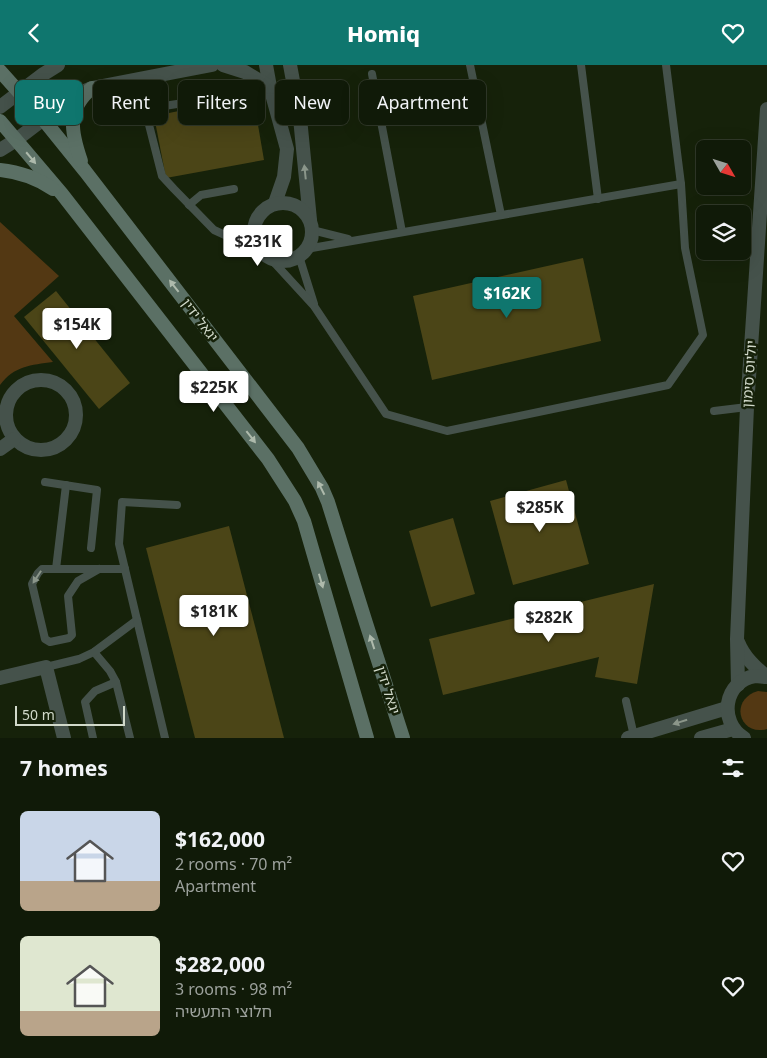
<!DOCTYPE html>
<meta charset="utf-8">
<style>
:root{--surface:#101a08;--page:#192312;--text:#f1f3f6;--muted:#9ca19c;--line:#303829;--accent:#0f766e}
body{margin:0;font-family:"Noto Sans","Noto Sans Hebrew",sans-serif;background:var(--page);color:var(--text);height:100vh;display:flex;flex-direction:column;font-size:19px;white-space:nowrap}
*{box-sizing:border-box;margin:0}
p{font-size:16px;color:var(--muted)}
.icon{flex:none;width:28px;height:28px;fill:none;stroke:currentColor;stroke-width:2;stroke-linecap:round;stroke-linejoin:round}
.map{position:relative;height:673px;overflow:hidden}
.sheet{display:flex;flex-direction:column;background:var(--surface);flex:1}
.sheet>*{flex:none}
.hud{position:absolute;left:15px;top:15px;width:500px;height:45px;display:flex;gap:10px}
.needle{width:32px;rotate:129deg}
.fabs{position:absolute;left:696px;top:75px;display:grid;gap:10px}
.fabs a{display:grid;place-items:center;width:55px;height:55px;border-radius:8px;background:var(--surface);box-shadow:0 5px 20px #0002,0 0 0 1px var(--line);font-size:25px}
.scale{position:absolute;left:15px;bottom:12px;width:110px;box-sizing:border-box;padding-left:5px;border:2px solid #d1d9ca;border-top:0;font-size:14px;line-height:18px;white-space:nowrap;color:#d1d9ca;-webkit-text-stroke:4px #16220a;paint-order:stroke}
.price{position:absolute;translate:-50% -42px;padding:0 11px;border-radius:5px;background:#fff;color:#222;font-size:16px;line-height:32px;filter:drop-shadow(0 1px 2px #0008)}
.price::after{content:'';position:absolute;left:50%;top:30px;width:15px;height:11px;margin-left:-8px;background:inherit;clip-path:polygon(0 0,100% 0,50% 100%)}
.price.on{background:var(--accent);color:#fff}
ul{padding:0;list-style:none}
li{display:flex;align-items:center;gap:15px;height:125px;padding:0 20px}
li span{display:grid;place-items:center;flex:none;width:140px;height:100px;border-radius:8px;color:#555}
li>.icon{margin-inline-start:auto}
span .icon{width:60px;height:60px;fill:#fffc;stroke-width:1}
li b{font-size:21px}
h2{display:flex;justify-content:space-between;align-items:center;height:60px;padding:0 20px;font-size:21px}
.pill{padding:0 18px;border-radius:8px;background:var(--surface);box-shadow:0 5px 20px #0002,0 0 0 1px var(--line);font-size:18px;line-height:45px}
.pill.on{background:var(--accent);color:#fff}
header{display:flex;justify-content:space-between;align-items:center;height:65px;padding:0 20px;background:var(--accent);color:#fff;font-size:22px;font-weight:800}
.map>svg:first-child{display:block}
.green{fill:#533813}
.building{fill:#4b4517}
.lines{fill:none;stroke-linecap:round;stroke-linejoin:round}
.service{stroke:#45524b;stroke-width:8}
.minor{stroke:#45524b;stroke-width:14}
.tertiary{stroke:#45524b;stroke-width:14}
.secondary{stroke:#5b7065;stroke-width:14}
.oneway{fill:#aebaac}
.oneway2{fill:#8b968a}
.labels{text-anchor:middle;stroke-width:5;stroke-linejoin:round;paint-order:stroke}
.street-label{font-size:14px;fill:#d1d9ca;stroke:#16220a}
</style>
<header><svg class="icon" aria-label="back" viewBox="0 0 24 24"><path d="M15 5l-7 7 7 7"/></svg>Homiq<svg class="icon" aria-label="heart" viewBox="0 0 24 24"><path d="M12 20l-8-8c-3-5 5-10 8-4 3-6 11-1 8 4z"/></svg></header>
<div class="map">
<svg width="767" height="673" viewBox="0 0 767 673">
<rect width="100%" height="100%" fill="#16220a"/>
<g class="green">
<path d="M0 157 59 211 14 251 53 297C31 300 14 301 0 320Z"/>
<path d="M758 626 767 627V664C740 672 728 635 758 626Z"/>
</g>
<g class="building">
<path d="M253 31 264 95 166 113 154 51Z"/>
<path d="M583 193 601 276 432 315 413 231Z"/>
<path d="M56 226 130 318 99 344 24 252Z"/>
<path d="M566 415 589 499 513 520 490 436Z"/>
<path d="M453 453 475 529 431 542 409 466Z"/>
<path d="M229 461 284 673H195L146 483Z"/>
<path d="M654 519 637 619 595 612 599 592 443 630 429 574Z"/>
</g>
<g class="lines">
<g class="service">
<path d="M470 0 501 150"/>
<path d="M581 0 598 134"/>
<path d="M372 9 402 167"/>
<path d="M228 31 145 44 162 111 174 124 214 165 262 187"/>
<path d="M189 140 201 130 234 124"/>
<path d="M312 165 348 174"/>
<path d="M227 170 255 162"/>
<path d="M306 184 681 119"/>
<path d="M299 191 314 239"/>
<path d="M270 193 314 241 386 349 447 366 668 320 703 270 685 183 681 119 666 0"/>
<path d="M714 346 747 342"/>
<path d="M45 417 97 425 91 483"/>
<path d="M56 504 66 420"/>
<path d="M99 504 78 516 68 531 72 570 69 573 50 577 45 574 32 519 38 508 42 504H125"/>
<path d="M94 587 110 606 116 617 130 673"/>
<path d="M46 602 79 594 94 587 137 555"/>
<path d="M626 636 634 671"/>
<path d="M93 673 85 637 95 626 116 617"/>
<path d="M165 673 119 479 122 437 177 440"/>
</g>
<g class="minor">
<path d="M266 0 270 22 287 84 284 112 275 138"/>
<path d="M290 0 300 53 310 155"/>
<path d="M0 85 16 75"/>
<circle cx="283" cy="167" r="29"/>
<circle cx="41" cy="350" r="35"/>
<path d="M0 384 14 374"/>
<path d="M0 613 46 602 64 673"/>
</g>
<g class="tertiary">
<path d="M223 0 245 7 270 22"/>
<path d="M0 42 42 10 58 0"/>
<path d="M16 75 75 30 92 23 212 0"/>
<path d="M738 577C744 592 755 602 767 612"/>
<path d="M738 620 737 574 747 342 767 44"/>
<path d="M628 673 727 643"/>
<path d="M701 673 733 664"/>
<path d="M744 673C718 657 724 616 755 611 759 611 763 612 767 612"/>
</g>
<g class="secondary">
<path d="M0 6 43 54 85 106 298 383 322 423 328 437 366 558 403 673"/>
<path d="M0 56 62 129 268 394 295 436 304 456 367 673"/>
<path d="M81 96C71 67 66 44 92 23"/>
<path d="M0 105C19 107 37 113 53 124"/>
</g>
</g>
<defs><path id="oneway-solid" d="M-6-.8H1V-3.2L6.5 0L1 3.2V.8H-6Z" transform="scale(1.25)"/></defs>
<g class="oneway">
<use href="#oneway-solid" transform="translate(31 93) rotate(50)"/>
<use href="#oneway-solid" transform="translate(174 221) rotate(-128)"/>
<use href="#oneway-solid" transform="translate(251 372) rotate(52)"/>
<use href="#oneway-solid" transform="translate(321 423) rotate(-117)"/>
<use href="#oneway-solid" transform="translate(321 516) rotate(74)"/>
<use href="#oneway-solid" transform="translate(372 577) rotate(-108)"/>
</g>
<g class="oneway2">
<use href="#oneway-solid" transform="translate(305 107) rotate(-96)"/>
<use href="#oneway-solid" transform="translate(37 512) rotate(123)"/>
<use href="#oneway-solid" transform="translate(680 657) rotate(163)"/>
</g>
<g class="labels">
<g class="street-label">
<text transform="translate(200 255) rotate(53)" y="5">יגאל ידין</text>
<text transform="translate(749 309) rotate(-86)" y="5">יוליוס סימון</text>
<text transform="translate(388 625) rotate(72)" y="5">יגאל ידין</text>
</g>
</g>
</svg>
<div class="fabs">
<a><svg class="needle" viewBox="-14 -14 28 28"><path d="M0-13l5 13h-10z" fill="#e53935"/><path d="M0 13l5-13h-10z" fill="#9ca19c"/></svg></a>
<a><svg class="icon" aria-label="layers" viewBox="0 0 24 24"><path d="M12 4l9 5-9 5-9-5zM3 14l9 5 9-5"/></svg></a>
</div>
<div class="scale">50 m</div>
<b class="price" style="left:258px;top:202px">$231K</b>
<b class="price on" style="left:507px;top:254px">$162K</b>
<b class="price" style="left:77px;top:285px">$154K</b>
<b class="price" style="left:214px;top:348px">$225K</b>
<b class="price" style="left:540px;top:468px">$285K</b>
<b class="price" style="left:214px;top:572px">$181K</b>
<b class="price" style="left:549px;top:578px">$282K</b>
<div class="hud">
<a class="pill on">Buy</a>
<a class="pill">Rent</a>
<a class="pill">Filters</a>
<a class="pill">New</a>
<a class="pill">Apartment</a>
</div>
</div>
<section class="sheet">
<h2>7 homes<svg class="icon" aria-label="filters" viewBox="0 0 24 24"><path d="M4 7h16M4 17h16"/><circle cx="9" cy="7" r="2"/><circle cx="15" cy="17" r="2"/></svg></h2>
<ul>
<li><span style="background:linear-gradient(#c9d6e8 70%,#b9a48a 0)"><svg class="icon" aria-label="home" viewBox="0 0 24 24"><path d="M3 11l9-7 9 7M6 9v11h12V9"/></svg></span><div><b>$162,000</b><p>2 rooms · 70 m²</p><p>Apartment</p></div><svg class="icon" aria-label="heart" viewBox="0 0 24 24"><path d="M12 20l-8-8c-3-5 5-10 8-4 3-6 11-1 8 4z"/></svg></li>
<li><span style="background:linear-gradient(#dfe7d0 75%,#b9a48a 0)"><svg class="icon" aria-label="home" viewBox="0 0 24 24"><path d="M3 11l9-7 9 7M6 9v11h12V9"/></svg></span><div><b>$282,000</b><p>3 rooms · 98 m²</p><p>חלוצי התעשיה</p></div><svg class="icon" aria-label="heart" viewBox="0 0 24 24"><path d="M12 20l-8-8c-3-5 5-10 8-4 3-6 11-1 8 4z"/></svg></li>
</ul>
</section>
